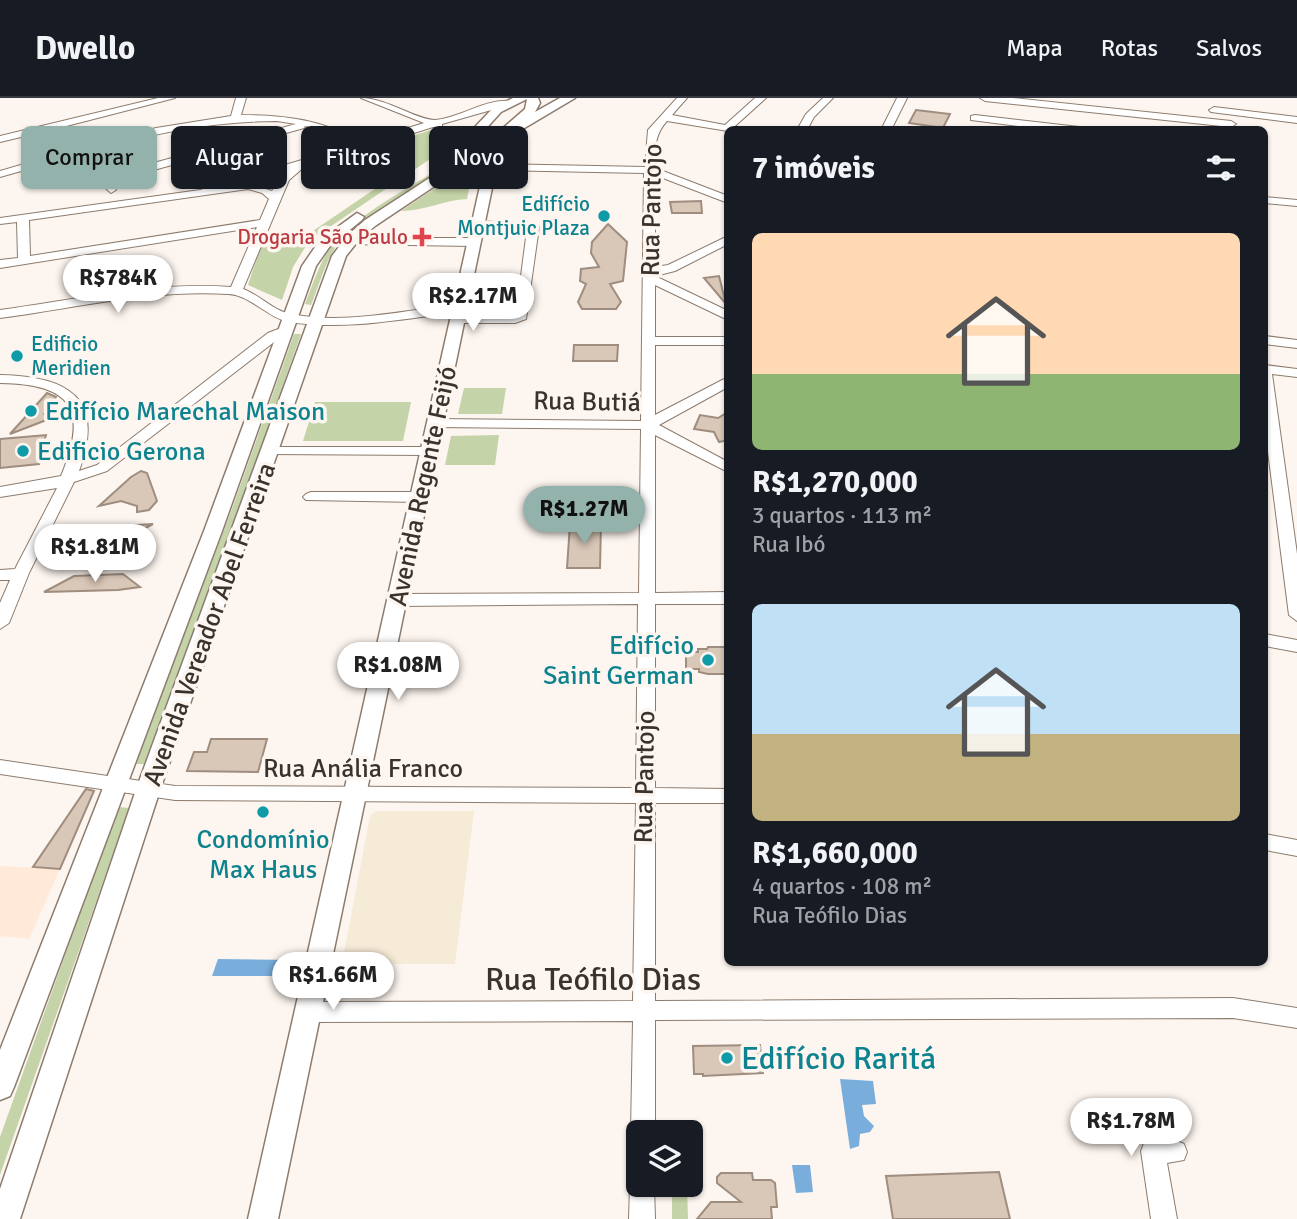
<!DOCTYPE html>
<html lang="pt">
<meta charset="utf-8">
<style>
:root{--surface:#171b24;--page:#20242c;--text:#f1f3f6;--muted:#9ea1a6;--line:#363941;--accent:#94b2ac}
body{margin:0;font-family:Signika,sans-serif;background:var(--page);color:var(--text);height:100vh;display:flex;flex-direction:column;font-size:26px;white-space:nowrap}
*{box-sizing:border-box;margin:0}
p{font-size:23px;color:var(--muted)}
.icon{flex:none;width:38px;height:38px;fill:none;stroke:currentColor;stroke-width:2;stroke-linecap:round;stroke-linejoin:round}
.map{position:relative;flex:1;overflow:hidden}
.details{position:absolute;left:724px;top:28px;width:544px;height:840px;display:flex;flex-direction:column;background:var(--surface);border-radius:10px;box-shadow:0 2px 5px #0004}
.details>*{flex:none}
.hud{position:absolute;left:21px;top:28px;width:598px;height:63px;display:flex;gap:14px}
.buttons{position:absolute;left:626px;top:1022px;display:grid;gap:14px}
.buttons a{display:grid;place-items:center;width:77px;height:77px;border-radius:10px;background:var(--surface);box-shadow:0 2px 5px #0004;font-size:35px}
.price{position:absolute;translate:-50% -60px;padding:0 16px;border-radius:24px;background:#fff;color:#222;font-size:23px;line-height:46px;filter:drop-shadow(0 2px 4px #0008)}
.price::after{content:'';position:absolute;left:50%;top:42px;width:21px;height:16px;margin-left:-10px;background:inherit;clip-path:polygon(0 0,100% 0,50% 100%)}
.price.selected{background:var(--accent);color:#111}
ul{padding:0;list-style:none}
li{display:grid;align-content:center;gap:14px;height:371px;padding:0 28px}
li span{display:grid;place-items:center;height:217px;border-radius:10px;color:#555}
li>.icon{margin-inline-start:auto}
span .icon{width:126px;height:126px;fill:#fffc;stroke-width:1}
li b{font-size:30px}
h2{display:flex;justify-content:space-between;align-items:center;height:84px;padding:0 28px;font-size:30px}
.tag{padding:0 24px;border-radius:10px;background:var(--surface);box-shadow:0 2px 5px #0004;font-size:24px;line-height:63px}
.tag.selected{background:var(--accent);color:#111}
header{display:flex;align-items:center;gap:42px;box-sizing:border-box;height:98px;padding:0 35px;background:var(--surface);border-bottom:2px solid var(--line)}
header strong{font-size:33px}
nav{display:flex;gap:38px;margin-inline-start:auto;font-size:24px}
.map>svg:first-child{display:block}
.built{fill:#ffead9}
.education{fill:#f6ebd6}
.green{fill:#c4d3a8}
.water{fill:#79aedc}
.building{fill:#d9c7b8;stroke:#9f8d7f;stroke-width:2}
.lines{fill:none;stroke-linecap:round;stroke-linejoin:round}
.minor-casing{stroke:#8d7c6e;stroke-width:2}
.major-casing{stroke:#8d7c6e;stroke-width:3}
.minor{fill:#fff;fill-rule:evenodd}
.major{fill:#fff;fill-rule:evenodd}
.culture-dot{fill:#0f9aa8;stroke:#fdf5ef;stroke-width:2.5}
.health-dot{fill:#e0444e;stroke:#fdf5ef;stroke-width:2.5}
.labels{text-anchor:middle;stroke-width:7;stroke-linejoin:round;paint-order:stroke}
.far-culture-label{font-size:21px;fill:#0d838f;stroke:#fdf5ef;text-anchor:end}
.far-health-label{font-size:21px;fill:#be3a42;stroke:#fdf5ef;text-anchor:end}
.street-label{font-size:26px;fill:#3a332d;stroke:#fdf5ef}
.culture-label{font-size:26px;fill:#0d838f;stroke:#fdf5ef;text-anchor:start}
.near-street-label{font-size:32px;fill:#3a332d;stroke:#fdf5ef}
.near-culture-label{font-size:32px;fill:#0d838f;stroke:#fdf5ef;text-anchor:start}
</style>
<header>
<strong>Dwello</strong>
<nav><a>Mapa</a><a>Rotas</a><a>Salvos</a></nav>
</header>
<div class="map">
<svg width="1297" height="1121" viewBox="0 0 1297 1121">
<rect width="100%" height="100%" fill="#fdf5ef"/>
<path class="built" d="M0 768 60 771 29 841 0 838Z"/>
<path class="education" d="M376 713H474L455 866H342L370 718Z"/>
<g class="green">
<path d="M434 31 462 34 436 57 309 143 293 169 282 202 248 187 265 134 310 135 388 82 352 73 333 63Z"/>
<path d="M475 63 467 101C444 102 424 113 401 113Z"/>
<path d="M450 64 453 65C424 84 356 121 337 147 325 164 319 188 311 207L305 206C312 188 319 167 329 151 349 120 418 85 450 64Z"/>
<path d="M294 236H301L239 411 144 666H135L232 411Z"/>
<path d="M464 290H506L502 316H458Z"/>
<path d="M315 304H411L403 343H303Z"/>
<path d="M499 337 495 367H445L451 338Z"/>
<path d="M118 709 129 710 0 1077V1039Z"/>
<path d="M672 1087H687L688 1121H672Z"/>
</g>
<g class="water">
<path d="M218 861 296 862 292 878H212Z"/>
<path d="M840 981 873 983 876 1006 862 1007 864 1018 874 1028 870 1034 860 1036 859 1048 850 1051Z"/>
<path d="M792 1067H810L813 1094 796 1095Z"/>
</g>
<g class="building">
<path d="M916 12 950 16 943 30 909 25Z"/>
<path d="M701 103 702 115H672L670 104Z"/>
<path d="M608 126 627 144 623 183 610 186 621 204 616 211H582L578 204 586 186 580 183 581 171 599 169 591 155 592 144Z"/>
<path d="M719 178 726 206 704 180Z"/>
<path d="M574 247H618L617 263H573Z"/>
<path d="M47 295 56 299 44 316 49 321 10 336Z"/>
<path d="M728 314V342L719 344 714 334 694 331 700 317 718 320Z"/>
<path d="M46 337 44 344 47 349 39 366 0 370V341Z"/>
<path d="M141 373 147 375 157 403 149 412 137 414V408L121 403 99 408 131 379Z"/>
<path d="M153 426 134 436 136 438 127 444 134 448 124 454 90 452 88 455 52 457 81 443 71 436 82 430 115 432 120 428Z"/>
<path d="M570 426H601L600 470H567Z"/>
<path d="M123 476 140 489 118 492 44 494 74 478Z"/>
<path d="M708 549H726L728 553 727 576H708L699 574V571H686V554H698V551H707Z"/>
<path d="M211 641H267L258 674 187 673 194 654H207Z"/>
<path d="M86 691 94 693 60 771 33 769Z"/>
<path d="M760 947 763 975 703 978V976H694L693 948Z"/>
<path d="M999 1074 1010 1121H893L886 1078Z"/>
<path d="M721 1075H752L753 1082H771L775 1085 777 1109H771L772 1121H697L711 1104H741L717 1085V1079Z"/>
</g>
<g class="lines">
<g class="minor-casing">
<g id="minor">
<path d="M158 0H175L51 32 74 51 156 30 231 18 236 0H246L241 17C288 17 321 22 363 44L424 25 361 0C387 0 416 22 435 22 457 21 485 1 509 3V7L442 26V29H433L303 70 289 82 243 191C260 197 273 213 291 216 345 227 406 212 460 206L466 210 460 214C405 220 346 233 290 224 267 220 251 197 228 196 152 191 75 210 0 220V212C76 202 154 183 231 189L257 129 0 170V162L18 160 17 124 0 126V120L200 92 353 47 323 33 305 28 304 30 111 84 116 92 111 95 71 59 0 79V73L65 54 42 34 0 44V38ZM277 23 296 26 106 78 80 56C146 37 209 23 277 23ZM284 75 272 93 246 85ZM248 91 262 95 269 101 260 122 30 158 29 122Z"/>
<path d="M677 0H687L672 17 725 27 755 0H766L735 28 743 32 728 33 667 23C654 37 655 51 655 70L728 98V105L655 77V169L668 167 728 138V146L675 173 655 178 728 213V222L655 187V239H728V247H655V317L728 279V289L659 327 728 364V374L655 337V495L728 494V506H655V690L728 691V705H655V903L1233 900 1297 910V930L1233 920 655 922V1034H639V1044L634 1042 631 1034 633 923 308 924 300 921 297 914 300 907 308 904 633 903 636 705 175 702 0 676V662L175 688 636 690 638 506 398 508 390 502 398 496 639 495 641 331 435 329 428 325 435 321 641 323 644 75 491 72 486 69 491 66 645 69 648 32Z"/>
<path d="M823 0H833L814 19 807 32H797L806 16Z"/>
<path d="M897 0H907L891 32H881Z"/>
<path d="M980 0H1013L1231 23 1236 26 1231 29 985 3Z"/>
<path d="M1214 9 1297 19V25L1211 14 1209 12Z"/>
<path d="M975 17 1079 29 1084 32H1049L971 22V18Z"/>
<path d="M1265 99 1297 102V108L1265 105Z"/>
<path d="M478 123 533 126 539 129 526 221 515 225H457L451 221 457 217 516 216 527 132 474 128V124Z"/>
<path d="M348 140H474L480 144 474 148 344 146V142Z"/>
<path d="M286 228 291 229V235L278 241 107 373 74 384 29 475 9 525 0 531V505L10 482H0V472L15 471 57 390 0 399V389L61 378C89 311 72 286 0 285V277C68 278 106 300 79 373L97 367 268 235Z"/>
<path d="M1265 238 1297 242V250L1265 246Z"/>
<path d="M1265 267 1297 271V279L1272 276 1297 456V523L1289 517 1265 330Z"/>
<path d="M271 349H429L436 353 429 357 266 356 264 353Z"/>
<path d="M311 394H420L428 399 420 404 306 402 303 399 306 396Z"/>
<path d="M1265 536 1297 542V554L1265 548Z"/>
<path d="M1265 736 1297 742V758L1265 752Z"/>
<path d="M1153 1041 1175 1042 1184 1046 1187 1054 1184 1062 1167 1065 1177 1121H1151L1141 1053 1144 1045Z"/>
<path d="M639 1076V1087H654L655 1121H629L630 1087 633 1078Z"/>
</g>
</g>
<g class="major-casing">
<g id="major">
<path d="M513 0H538L540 5 535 14 560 0H575L506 41 505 50 497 66 278 1121H248L485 66 493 49 375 128 358 143 346 158 161 689 20 1121H0V1091L137 689 332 158 348 137 365 122 494 38 525 11 527 1 501 14 464 55H456V49L493 10Z"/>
<path d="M357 115 364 119 362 122 330 148 316 168 222 433 14 989 10 998 0 1002V952L204 433 302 168 320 142Z"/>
</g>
</g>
<use href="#minor" class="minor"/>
<use href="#major" class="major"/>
</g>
<g class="culture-dot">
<circle cx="604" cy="118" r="7"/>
<circle cx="17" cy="258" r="7"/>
<circle cx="31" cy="313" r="7"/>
<circle cx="23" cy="353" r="7"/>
<circle cx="708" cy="562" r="7"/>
<circle cx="263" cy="714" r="7"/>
<circle cx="727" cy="960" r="7"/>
</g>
<path class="health-dot" d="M418.5 128.5h7v7h7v7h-7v7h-7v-7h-7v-7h7z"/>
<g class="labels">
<g class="far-culture-label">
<text x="590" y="113">Edifício<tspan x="590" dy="24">Montjuic Plaza</tspan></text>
<text x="31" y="253" text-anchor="start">Edificio<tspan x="31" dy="24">Meridien</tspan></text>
</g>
<g class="far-health-label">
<text x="408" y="146">Drogaria São Paulo</text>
</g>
<g class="street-label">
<text transform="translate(651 112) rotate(-89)" y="9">Rua Pantojo</text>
<text transform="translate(587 303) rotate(1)" y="9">Rua Butiá</text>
<text transform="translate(422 388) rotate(-78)" y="9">Avenida Regente Feijó</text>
<text transform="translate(209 526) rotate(-70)" y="9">Avenida Vereador Abel Ferreira</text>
<text x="363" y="679">Rua Anália Franco</text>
<text transform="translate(644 679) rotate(-89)" y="9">Rua Pantojo</text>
</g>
<g class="culture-label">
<text x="45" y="322">Edifício Marechal Maison</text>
<text x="37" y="362">Edificio Gerona</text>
<text x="694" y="556" text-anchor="end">Edifício<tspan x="694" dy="30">Saint German</tspan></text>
<text x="263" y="750" text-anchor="middle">Condomínio<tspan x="263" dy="30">Max Haus</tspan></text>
</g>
<g class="near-street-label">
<text x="593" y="892">Rua Teófilo Dias</text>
</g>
<g class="near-culture-label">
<text x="741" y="971">Edifício Raritá</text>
</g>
</g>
</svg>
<div class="buttons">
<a><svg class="icon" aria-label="layers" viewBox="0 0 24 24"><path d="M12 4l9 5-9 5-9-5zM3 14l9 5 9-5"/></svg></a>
</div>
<b class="price" style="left:118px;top:217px">R$784K</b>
<b class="price" style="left:473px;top:235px">R$2.17M</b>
<b class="price selected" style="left:584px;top:448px">R$1.27M</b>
<b class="price" style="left:95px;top:486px">R$1.81M</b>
<b class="price" style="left:398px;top:604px">R$1.08M</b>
<b class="price" style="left:333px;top:914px">R$1.66M</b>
<b class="price" style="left:1131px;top:1060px">R$1.78M</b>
<div class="hud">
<a class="tag selected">Comprar</a>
<a class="tag">Alugar</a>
<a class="tag">Filtros</a>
<a class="tag">Novo</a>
</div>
<section class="details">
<h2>7 imóveis<svg class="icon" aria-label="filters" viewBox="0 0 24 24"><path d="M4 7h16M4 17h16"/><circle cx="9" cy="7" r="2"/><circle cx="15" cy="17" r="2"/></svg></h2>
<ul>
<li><span style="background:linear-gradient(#ffd9b3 65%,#8fb573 0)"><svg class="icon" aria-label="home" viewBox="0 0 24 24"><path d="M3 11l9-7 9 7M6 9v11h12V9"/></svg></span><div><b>R$1,270,000</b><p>3 quartos · 113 m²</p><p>Rua Ibó</p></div></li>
<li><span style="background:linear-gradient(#bfe0f5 60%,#c2b280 0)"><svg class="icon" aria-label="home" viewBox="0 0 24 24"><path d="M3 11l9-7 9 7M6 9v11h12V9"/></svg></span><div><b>R$1,660,000</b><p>4 quartos · 108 m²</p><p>Rua Teófilo Dias</p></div></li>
</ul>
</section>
</div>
